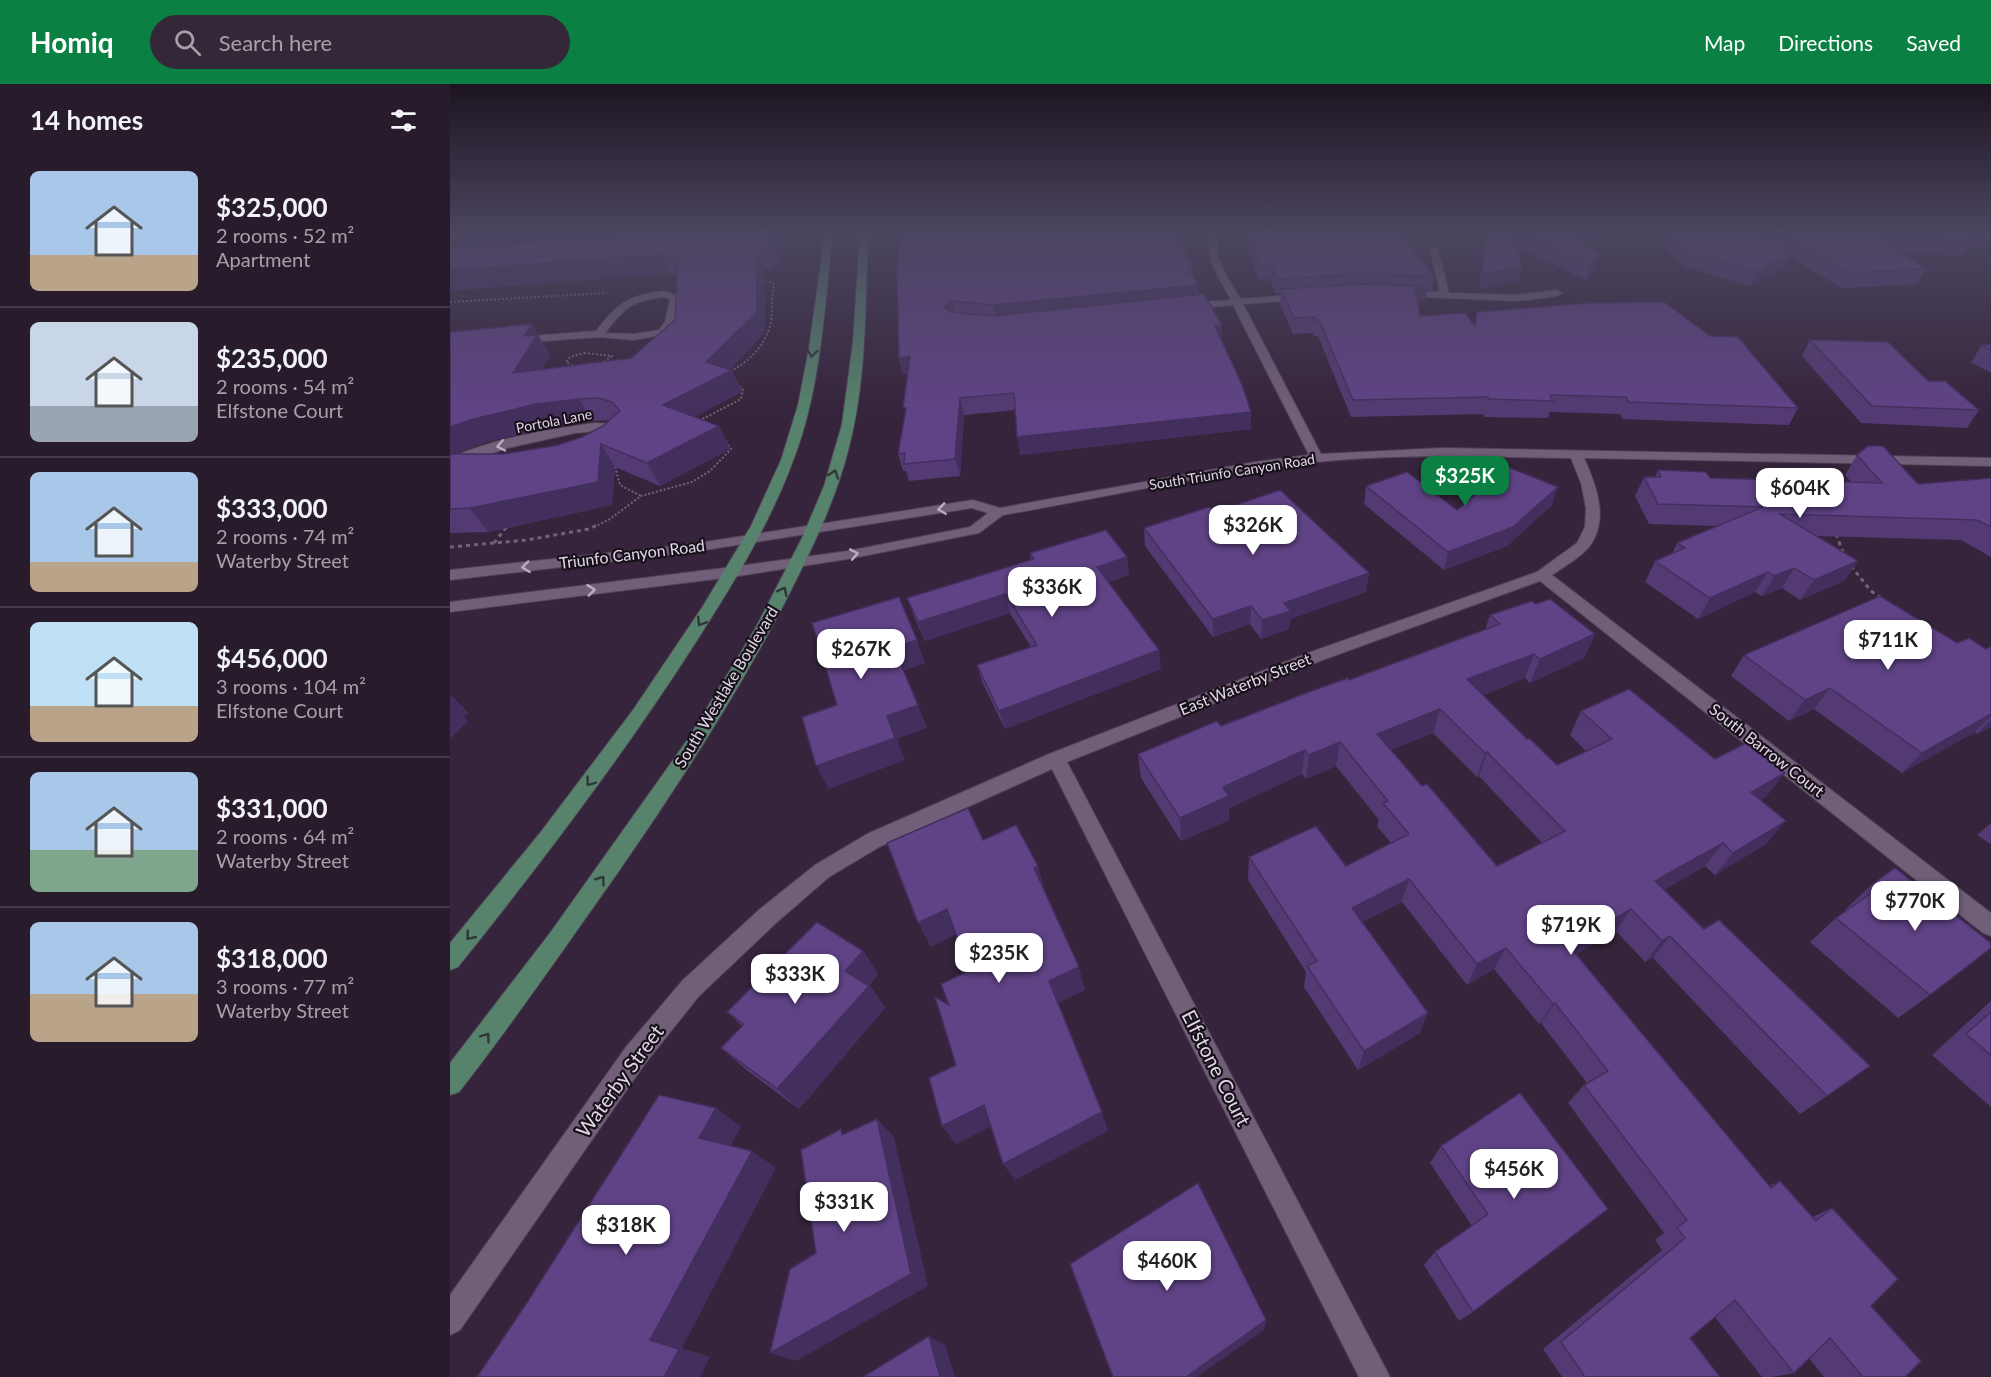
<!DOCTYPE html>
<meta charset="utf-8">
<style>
:root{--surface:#281b2c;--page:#342838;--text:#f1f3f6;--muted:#a5a1a9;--line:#443948;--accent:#0b8043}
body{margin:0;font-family:Lato,sans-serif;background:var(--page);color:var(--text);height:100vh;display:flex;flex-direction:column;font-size:22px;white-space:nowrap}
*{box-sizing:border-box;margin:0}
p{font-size:20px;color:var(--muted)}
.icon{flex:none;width:33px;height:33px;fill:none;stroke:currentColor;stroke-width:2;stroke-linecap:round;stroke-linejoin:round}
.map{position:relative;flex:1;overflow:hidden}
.sheet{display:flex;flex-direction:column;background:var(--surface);width:450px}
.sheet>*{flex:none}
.price{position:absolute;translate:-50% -51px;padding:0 14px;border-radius:12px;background:#fff;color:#222;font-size:20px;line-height:39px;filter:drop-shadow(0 2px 3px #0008)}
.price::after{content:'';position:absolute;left:50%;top:36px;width:18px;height:14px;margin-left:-9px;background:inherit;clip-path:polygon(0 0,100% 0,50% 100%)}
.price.active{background:var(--accent);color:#fff}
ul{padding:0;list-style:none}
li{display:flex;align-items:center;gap:18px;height:150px;padding:0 30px}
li+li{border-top:2px solid var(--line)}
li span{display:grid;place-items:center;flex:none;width:168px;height:120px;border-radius:9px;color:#555}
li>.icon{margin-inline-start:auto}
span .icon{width:72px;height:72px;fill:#fffc;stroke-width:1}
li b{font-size:26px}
h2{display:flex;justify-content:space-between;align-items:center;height:72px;padding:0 30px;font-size:26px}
header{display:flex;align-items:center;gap:36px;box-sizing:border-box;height:84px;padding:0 30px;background:var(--accent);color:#fff}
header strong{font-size:28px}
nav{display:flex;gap:33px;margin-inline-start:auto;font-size:21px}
.search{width:420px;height:54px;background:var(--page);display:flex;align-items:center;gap:15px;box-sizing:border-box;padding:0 21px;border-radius:33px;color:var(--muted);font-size:22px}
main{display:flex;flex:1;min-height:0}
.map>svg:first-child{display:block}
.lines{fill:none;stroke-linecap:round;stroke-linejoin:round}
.minor-casing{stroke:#4f4255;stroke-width:2}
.major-casing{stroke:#4f4255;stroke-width:2}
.path-far1{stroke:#716377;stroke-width:2;stroke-dasharray:2 2;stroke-linecap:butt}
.path{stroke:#716377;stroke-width:3;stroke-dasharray:4 4;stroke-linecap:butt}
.minor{fill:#715f79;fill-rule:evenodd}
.major{fill:#57836c;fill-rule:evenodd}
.wall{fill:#533a73;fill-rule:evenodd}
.shaded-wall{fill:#432f5e}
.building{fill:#604386;stroke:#432f5e;stroke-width:1.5;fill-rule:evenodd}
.oneway{stroke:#2e3937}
.oneway2{stroke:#baadbf}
.labels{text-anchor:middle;stroke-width:4.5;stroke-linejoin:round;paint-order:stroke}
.far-street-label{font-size:14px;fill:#e1d7e5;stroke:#18111b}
.street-label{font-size:16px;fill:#e1d7e5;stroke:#18111b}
.near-street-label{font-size:20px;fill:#e1d7e5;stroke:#18111b}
</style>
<header>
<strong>Homiq</strong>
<div class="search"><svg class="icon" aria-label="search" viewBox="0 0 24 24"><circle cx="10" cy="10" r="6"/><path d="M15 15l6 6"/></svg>Search here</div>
<nav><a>Map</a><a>Directions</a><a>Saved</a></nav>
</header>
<main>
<section class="sheet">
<h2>14 homes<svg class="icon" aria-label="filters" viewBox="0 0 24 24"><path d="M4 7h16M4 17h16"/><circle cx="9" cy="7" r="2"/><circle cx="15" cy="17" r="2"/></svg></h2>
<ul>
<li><span style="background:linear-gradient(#a9c7e8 70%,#b9a48a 0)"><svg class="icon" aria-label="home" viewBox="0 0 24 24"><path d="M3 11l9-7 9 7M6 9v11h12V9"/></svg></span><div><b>$325,000</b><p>2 rooms · 52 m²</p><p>Apartment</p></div></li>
<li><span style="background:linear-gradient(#c9d6e8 70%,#9aa5b1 0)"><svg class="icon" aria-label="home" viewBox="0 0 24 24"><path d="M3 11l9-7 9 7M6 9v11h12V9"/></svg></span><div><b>$235,000</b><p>2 rooms · 54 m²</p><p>Elfstone Court</p></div></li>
<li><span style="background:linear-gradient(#a9c7e8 75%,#b9a48a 0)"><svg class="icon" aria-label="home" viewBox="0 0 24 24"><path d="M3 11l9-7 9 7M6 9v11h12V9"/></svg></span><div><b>$333,000</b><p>2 rooms · 74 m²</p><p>Waterby Street</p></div></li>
<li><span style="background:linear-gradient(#bfe0f5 70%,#b9a48a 0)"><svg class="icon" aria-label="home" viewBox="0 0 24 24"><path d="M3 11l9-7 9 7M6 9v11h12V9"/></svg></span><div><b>$456,000</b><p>3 rooms · 104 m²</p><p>Elfstone Court</p></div></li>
<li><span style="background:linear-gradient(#a9c7e8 65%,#7fa58c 0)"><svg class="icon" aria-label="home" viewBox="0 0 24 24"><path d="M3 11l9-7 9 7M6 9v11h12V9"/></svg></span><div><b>$331,000</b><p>2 rooms · 64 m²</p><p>Waterby Street</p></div></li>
<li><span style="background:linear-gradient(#a9c7e8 60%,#b9a48a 0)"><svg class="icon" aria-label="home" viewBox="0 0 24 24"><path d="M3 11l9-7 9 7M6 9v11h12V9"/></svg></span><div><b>$318,000</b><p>3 rooms · 77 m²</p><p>Waterby Street</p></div></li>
</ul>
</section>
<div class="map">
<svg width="1541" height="1293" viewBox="0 0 1541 1293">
<rect width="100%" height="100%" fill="#35243b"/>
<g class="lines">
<g class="minor-casing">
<g id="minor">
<path d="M762 149H770C759 171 780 195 790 215L853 210 858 213 853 216 793 220 871 370 993 364 1541 374V382L1134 374C1146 401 1160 436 1139 463 1130 474 1113 483 1102 491L1541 829V852L1533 849 1090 497 870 577 617 678 940 1293H909L602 685 431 762 379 793 326 839 249 912 194 981 10 1246 0 1251V1211L176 963 233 896 310 825 365 781 417 750 599 670 858 569 1087 488 1127 459 1135 443 1136 424 1131 399 1121 374C1036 373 951 369 867 378 762 388 657 413 553 431L529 449 398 475 282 493 0 528V518L282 483 398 467 520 443 538 429 522 424 242 468 0 496V486L242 460 523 416 550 424 805 378 859 371 783 221 734 225 729 222 734 219 781 216C771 196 751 171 762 149Z"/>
<path d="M984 162 988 165 999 209 1067 211 1107 206 1112 209 1107 212 1067 217 950 212 948 210 953 207 990 208 980 165Z"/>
<path d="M214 207 230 213 226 238 216 250 184 256 149 253 68 259 63 256 68 253 146 247C168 219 178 211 214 207ZM214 213 220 215 215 238 209 246 184 250 155 249C174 224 183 216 214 213Z"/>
<path d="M144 339 169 340 179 349 173 353 161 346 125 349 58 364 0 383V374C44 354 96 346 144 339Z"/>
</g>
</g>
<g class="major-casing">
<g id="major">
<path d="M375 149H383C375 216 372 286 352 351 328 427 287 494 244 561 172 673 91 779 8 883L0 886V859L90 749 183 626 253 522 301 442 331 376 348 321 359 264Z"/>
<path d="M410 149H418C415 222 417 297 398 367 384 421 359 471 334 520 284 616 225 706 164 794 113 866 63 939 9 1008L0 1011V979L100 849 238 655 305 545 352 454 374 402 392 340 403 258Z"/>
</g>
</g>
<g class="path-far1">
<path d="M0 218 156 209"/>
<path d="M134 269 162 272 145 284 130 285 116 278 120 273Z"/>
<path d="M280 287C299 279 317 259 321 238 323 225 321 213 324 200L317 196H310"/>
<path d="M249 337 291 315 293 306 286 299"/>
<path d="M164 379 170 401 191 412"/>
<path d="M144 443 160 435 191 412 242 398 260 387 281 365 274 355"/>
</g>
<g class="path">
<path d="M1386 450 1394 471"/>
<path d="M44 459 58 441"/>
<path d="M0 463 77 456 139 445 147 441"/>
<path d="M1401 482 1421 507 1433 515"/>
</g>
<use href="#minor" class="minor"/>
<use href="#major" class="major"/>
</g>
<g class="wall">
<path d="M0 149H340L324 185H314L315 248 280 285 282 286 292 308 244 333 269 342 280 365 210 402 165 383 162 421 38 448 0 449V248L82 240 100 272 92 285 181 274 225 236 227 191H221V189L0 207ZM160 336 153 342 132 353 108 361 54 370 3 371 36 358 100 343 142 337Z"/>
<path d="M450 149 735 154 736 168H735L743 183V192L748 211 772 257 801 328V345L570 371 565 326 514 331 510 392 459 397 456 387H453L448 370 455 329 458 289 453 290 449 274Z"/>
<path d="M797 149 984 192 982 207 977 206 975 217 968 218 970 232 1024 241 1027 228 1348 324 1339 341 1173 335 1170 330 1100 328 1098 334 1034 333 1033 330 901 333 868 252H864L862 249 843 250 830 220 831 209 826 210 820 195 808 196 797 162Z"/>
<path d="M1036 149H1155L1152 159 1120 149 1148 170 1144 185 1136 196 1067 162 1072 182 1069 197 1029 205Z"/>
<path d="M1201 149H1541V156L1529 153 1521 166H1517L1512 173 1448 166 1476 185 1467 200 1392 204 1340 173 1336 182 1300 202 1233 182Z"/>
<path d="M1360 256 1478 297 1529 326 1517 344 1411 339 1352 272Z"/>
<path d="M1532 261H1541V289L1521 278Z"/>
<path d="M1407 371 1468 400 1541 394V473L1511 456 1366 452 1408 477 1394 497 1350 516 1332 504 1312 512 1305 508 1248 535 1195 498 1205 477 1222 470 1227 459 1267 442 1199 440 1185 412 1194 393H1205L1208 386 1260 394 1401 398 1395 391Z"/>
<path d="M916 402 1007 426 1102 421 1057 462 994 486 914 420Z"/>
<path d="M765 428 919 489 916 508 840 535 839 545 811 555 800 540 763 553 695 462 694 444Z"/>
<path d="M580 469 677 473 679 491 658 498 711 585 555 645 533 600 527 581 581 563 560 529 475 557 464 533 457 514 581 476Z"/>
<path d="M1086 520 1145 550 1134 574 1080 599 1075 594 1033 611 1077 655 1107 681 1136 667 1120 651 1131 627 1265 675 1316 713 1310 716 1316 760 1265 791 1255 782 1214 806 1377 1012 1350 1030 1203 874 1195 878 1166 847 1126 870 1319 1102 1330 1097 1362 1133 1382 1124 1421 1222 1455 1293H1374L1359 1274 1344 1289 1322 1293H1312L1265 1233 1240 1254 1270 1293H1112L1093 1265 1212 1166 1205 1156 1214 1149 1118 1019 1134 1001 1137 999 1091 939 1089 940 1044 885 1017 901 952 818 912 838 970 949 908 986 854 903 856 888 798 796 799 773 896 782 941 759 927 742 929 736 886 682 856 695 852 690 779 724V736L731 757 691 694 688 670 771 642 899 596 1035 546 1040 531ZM983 649 1027 693 1029 692 1092 759 1047 782 972 702 941 666Z"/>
<path d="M1507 559 1536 565 1541 562V643L1527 650 1525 648 1452 689 1364 625 1339 637 1281 592 1294 571Z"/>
<path d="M1541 739V760L1527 751Z"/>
<path d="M1445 784 1480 911 1448 934 1360 858 1386 834 1396 827 1395 826 1421 801Z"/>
<path d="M413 867 428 890 419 901 435 924 349 1025 294 984 271 964 292 942 277 928Z"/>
<path d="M1541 917V1023L1482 971Z"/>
<path d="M1070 1009 1023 1228 1009 1237 974 1181 985 1168 1022 1142 980 1079 991 1062Z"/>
</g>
<g class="shaded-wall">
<path d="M0 149H303L22 171 17 162 4 173H0Z"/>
<path d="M325 149H340L324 185 317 166Z"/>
<path d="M307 166 314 185 315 248 275 289 282 286 292 308 225 343 213 321 256 278Z"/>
<path d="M1343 167 1336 182 1300 202 1307 187Z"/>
<path d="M214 170 213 172 221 189 0 207V186Z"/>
<path d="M1148 170 1144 185 1136 196 1141 181Z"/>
<path d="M1072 182 1069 197 1029 205 1032 190Z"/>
<path d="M743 183V198L738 184Z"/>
<path d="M748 201 749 216 547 237 544 221Z"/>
<path d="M977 202 975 217 963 219 965 204Z"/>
<path d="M502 217 505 233 494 223Z"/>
<path d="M82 240 100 272 77 311 63 289 74 252Z"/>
<path d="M772 241V257L765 242Z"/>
<path d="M460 272 465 289 453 290 449 274Z"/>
<path d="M510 314 514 331 510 392 505 375Z"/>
<path d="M129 315 142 337 100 343 36 358 0 372V343L20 336 86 320Z"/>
<path d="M801 328V345L570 371 567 353Z"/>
<path d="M269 342 280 365 210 402 197 379Z"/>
<path d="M151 360 165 383 162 421 38 448 20 424Z"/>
<path d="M1108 403 1102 421 1057 462 994 486 998 468Z"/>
<path d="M677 473 679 491 649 502 647 483Z"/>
<path d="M1408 477 1394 497 1350 516 1364 496Z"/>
<path d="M1344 484 1332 504 1312 512 1324 492Z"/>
<path d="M1318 488 1305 508 1248 535 1260 514Z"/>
<path d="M919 489 916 508 840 535 839 545 811 555 812 536 834 519Z"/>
<path d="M556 510 560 529 475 557 468 538Z"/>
<path d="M801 522 800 540 763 553V535Z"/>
<path d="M1145 550 1134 574 1080 599 1090 575Z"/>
<path d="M467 556 475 579 453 587 444 564Z"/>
<path d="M709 566 711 585 555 645 549 627Z"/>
<path d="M1084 570 1075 594 1010 620 1017 595Z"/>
<path d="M1380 604 1364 625 1339 637 1355 616Z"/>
<path d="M0 610 19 629 14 633 18 637 0 655Z"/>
<path d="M468 621 477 644 447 655 455 676 379 705 366 682 437 632Z"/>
<path d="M990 625 983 649 922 674 927 650Z"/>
<path d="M1541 630V632L1525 648 1452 689 1472 669Z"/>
<path d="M1541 636V643L1527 650Z"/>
<path d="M890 658 886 682 856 695 859 671Z"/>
<path d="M855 666 852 690 779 724V736L731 757 730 734 773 703Z"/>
<path d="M1037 668 1029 692 1027 693 1035 669Z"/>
<path d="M1335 689 1316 713 1282 731 1301 708Z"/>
<path d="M1336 737 1316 760 1265 791 1283 769Z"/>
<path d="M1273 759 1255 782 1189 820 1205 797Z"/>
<path d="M588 782 595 807 591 809 584 784Z"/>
<path d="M959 795 952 818 897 846 902 824Z"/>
<path d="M497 825 508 849 481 863 468 839Z"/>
<path d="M1181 825 1166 847 1105 883 1119 862Z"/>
<path d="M1220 852 1203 874 1195 878 1212 857Z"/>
<path d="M1056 864 1044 885 1017 901 1027 880Z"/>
<path d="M413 867 428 890 411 910 395 887Z"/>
<path d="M629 883 635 906 606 920 599 897Z"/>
<path d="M419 902 435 924 349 1025 327 1005Z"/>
<path d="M1105 919 1091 939 1089 940 1103 920Z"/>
<path d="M978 929 970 949 908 986 914 967Z"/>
<path d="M534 1021 546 1040 506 1060 492 1042Z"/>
<path d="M266 1024 291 1043 275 1072 249 1054Z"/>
<path d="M652 1028 658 1047 565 1096 553 1080Z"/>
<path d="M427 1035 444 1053 478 1202 346 1277 320 1269Z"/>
<path d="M302 1067 326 1084 232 1264 260 1273 250 1293H214L200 1256Z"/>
<path d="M816 1236 814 1246 747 1293H736Z"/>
<path d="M479 1252 495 1261 505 1293H490Z"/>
</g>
<g class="building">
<path d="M15 149H71L11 153Z"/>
<path d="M224 149H325L317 166H307V228L256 278 282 286 213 321 269 342 197 379 151 360 148 398 20 424 0 425V370H54L108 361 132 353 153 342 170 327 162 318 149 314 129 315 86 320 20 336 0 343V248L82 240 74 252 87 251 63 289 181 274 225 236 228 171 213 172 214 170 0 186V164Z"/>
<path d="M450 149H733L735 154H727L743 183 738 184 748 201 544 221 502 217 494 223 501 228 544 232 754 210 772 241 765 242 793 303 801 328 567 353 564 309 510 314 505 375 454 380 455 369 448 370 456 324H453L460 272 449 274 447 185Z"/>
<path d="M797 149H950L984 192 910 190 827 195 821 181H809Z"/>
<path d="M1037 149H1064L1072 182 1032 190Z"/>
<path d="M1073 149H1119L1148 170 1141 181Z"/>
<path d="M1220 149H1296L1302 152 1318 157 1330 155 1343 167 1307 187 1238 168Z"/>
<path d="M1322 149H1422L1476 185 1400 189 1333 151 1331 153Z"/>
<path d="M1426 149H1527L1530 152 1519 151 1523 153 1521 158Z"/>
<path d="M910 200 977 202 965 204 970 232 1015 229 1025 242 1027 228 1139 219 1214 218 1260 252 1288 253 1348 324 1179 318 1176 313 1100 311 1103 317 1038 315V313L903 316 869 236H865L864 233 844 234 831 205Z"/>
<path d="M1360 256 1438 258 1478 297H1495L1529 326 1422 322Z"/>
<path d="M1532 261H1541V266Z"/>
<path d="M1418 362H1433L1468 400 1541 394V443L1527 436 1330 430 1408 477 1364 496 1344 484 1324 492 1318 488 1260 514 1205 477 1235 464 1227 459 1313 423 1208 420 1194 393H1211L1208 386 1256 388 1260 394 1432 399 1407 371Z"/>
<path d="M1058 383 1108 403 1063 443 998 468 916 402 957 388 1007 426Z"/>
<path d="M830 406 919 489 834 519 841 527 812 536 801 522 763 535 694 444 759 423 765 428Z"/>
<path d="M656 446 677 473 647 483 709 566 549 627 527 581 587 561 556 510 468 538 457 514 584 475 580 469Z"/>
<path d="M1430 512 1507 559 1519 554 1536 565 1541 562V630L1472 669 1380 604 1355 616 1294 571Z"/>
<path d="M449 513 467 556 444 564 468 621 437 632 445 654 366 682 352 633 387 621 362 539Z"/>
<path d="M1100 515 1145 550 1090 575 1084 570 1017 595 1077 655 1079 654 1107 681 1162 655 1131 627 1179 605 1265 675 1296 659 1335 689 1301 708 1336 737 1283 769 1273 759 1205 797 1254 845 1269 836 1420 982 1377 1012 1220 852 1212 857 1181 825 1119 862 1321 1104 1330 1097 1366 1137 1382 1124 1448 1195 1421 1222 1471 1277 1455 1293H1413L1380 1254 1344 1289 1285 1216 1240 1254 1270 1293H1135L1111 1258 1235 1154 1227 1144 1237 1136 1134 1001 1158 987 1105 919 1103 920 1056 864 1027 880 959 795 902 824 978 929 914 967 857 882 867 877 799 773 866 742 896 782 959 750 933 719 938 717 890 658 859 671 855 666 773 703 779 712 730 734 688 670 767 637 771 642 864 606 898 594 899 596 1050 540 1040 531 1082 517 1086 520ZM990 625 1035 669 1037 668 1115 747 1047 782 977 700 972 702 927 650Z"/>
<path d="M518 724 533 756 566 741 588 782 584 784 629 883 599 897 652 1028 553 1080 534 1021 492 1042 479 994 506 981 485 913 499 921 491 900 519 887 497 825 468 839 437 759Z"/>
<path d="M1445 784 1541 859 1540 860 1541 861V864L1480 911 1386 834 1427 805 1421 801Z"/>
<path d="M367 838 413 867 395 887 419 902 327 1005 271 964 294 940 277 928Z"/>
<path d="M1541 928V971L1516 950Z"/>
<path d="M1070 1009 1158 1125 1023 1228 985 1168 1038 1130 991 1062Z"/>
<path d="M209 1011 266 1024 249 1054 302 1067 200 1256 229 1265 214 1293H27L78 1217Z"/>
<path d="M427 1035 461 1190 320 1269 340 1185 366 1169 351 1066 391 1045 392 1051Z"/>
<path d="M748 1099 816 1236 736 1293H663L620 1180Z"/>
<path d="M479 1252 490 1293H413Z"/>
</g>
<defs><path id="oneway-chevron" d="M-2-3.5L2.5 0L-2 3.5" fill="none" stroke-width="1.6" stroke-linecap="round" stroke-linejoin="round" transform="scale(1.5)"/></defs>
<g class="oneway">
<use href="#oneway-chevron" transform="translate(362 269) rotate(98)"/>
<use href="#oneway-chevron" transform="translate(384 390) rotate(-71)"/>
<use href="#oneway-chevron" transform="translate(333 507) rotate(-63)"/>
<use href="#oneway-chevron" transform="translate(251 538) rotate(122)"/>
<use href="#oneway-chevron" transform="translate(140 698) rotate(126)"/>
<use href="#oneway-chevron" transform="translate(151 796) rotate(-54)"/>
<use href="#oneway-chevron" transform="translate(20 852) rotate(129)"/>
<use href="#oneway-chevron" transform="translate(36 953) rotate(-54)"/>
</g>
<g class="oneway2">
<use href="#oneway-chevron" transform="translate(51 362) rotate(168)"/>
<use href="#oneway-chevron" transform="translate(492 425) rotate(172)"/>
<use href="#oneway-chevron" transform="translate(404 470) rotate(-11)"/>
<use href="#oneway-chevron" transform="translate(76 483) rotate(173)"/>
<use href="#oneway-chevron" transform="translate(141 506) rotate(-7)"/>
</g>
<linearGradient id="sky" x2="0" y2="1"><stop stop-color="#1d1420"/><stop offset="0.45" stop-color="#4b4560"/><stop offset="1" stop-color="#4b4560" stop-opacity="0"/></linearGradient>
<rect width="1541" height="330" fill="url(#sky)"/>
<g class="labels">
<g class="far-street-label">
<text transform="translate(104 337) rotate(-11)" y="5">Portola Lane</text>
<text transform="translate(782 388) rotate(-9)" y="5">South Triunfo Canyon Road</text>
</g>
<g class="street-label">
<text transform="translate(182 470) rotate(-7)" y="6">Triunfo Canyon Road</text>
<text transform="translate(795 600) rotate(-22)" y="6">East Waterby Street</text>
<text transform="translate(276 603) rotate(-59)" y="6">South Westlake Boulevard</text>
<text transform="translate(1317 666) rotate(38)" y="6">South Barrow Court</text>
</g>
<g class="near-street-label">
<text transform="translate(766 984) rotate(63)" y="7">Elfstone Court</text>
<text transform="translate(170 997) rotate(-54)" y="7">Waterby Street</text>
</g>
</g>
</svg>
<b class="price active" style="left:1015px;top:423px">$325K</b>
<b class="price" style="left:1350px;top:435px">$604K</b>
<b class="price" style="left:803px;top:472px">$326K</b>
<b class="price" style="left:602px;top:534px">$336K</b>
<b class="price" style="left:1438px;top:587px">$711K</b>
<b class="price" style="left:411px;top:596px">$267K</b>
<b class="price" style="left:1465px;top:848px">$770K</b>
<b class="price" style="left:1121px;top:872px">$719K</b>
<b class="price" style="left:549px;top:900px">$235K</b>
<b class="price" style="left:345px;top:921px">$333K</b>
<b class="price" style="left:1064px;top:1116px">$456K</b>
<b class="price" style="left:394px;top:1149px">$331K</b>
<b class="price" style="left:176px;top:1172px">$318K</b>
<b class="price" style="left:717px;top:1208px">$460K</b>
</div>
</main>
